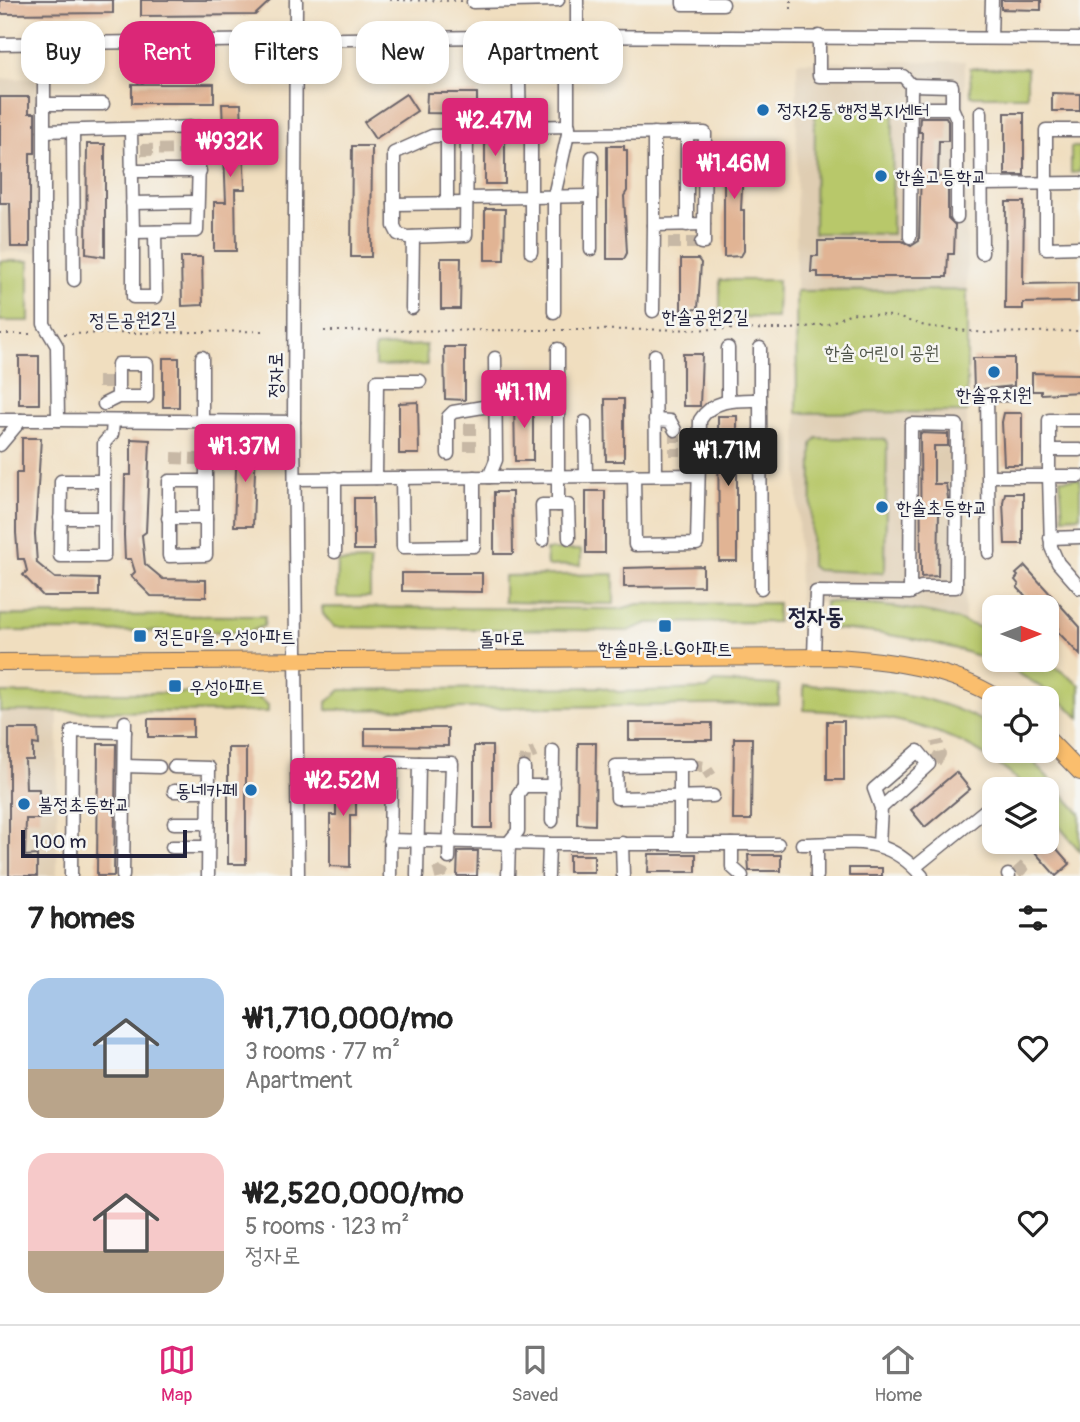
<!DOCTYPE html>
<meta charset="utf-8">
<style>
:root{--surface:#fff;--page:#f6f6f6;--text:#222;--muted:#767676;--line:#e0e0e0;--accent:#db2777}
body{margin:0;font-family:Pangolin,"Poor Story",sans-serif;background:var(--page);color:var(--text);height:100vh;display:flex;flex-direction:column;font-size:26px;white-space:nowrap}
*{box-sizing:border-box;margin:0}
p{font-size:23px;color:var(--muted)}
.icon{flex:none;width:38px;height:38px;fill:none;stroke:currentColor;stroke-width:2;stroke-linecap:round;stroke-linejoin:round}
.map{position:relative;height:876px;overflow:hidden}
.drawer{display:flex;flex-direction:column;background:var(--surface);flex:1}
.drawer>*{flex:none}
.guide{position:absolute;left:21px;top:21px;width:700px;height:63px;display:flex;gap:14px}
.needle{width:46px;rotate:90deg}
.controls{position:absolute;left:982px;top:595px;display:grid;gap:14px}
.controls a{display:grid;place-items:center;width:77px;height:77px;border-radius:14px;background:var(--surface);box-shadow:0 4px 10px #0003;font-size:35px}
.scale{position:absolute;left:21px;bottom:18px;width:166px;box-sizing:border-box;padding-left:7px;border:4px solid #22223b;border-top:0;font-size:19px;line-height:24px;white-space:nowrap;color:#22223b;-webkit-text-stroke:5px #f6f6f2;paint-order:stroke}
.price{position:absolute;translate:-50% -60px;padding:0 16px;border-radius:7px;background:var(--accent);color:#fff;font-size:23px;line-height:46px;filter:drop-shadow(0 2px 4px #0008)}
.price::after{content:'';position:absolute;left:50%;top:42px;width:21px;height:16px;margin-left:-10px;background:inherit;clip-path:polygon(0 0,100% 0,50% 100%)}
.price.on{background:#222;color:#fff}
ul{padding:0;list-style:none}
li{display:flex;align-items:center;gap:21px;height:175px;padding:0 28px}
li span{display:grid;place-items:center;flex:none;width:196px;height:140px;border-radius:21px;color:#555}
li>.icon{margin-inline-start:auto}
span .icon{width:84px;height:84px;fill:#fffc;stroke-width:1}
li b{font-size:30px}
h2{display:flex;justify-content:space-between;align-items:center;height:84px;padding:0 28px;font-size:30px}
.chip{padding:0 24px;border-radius:21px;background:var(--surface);box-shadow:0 4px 10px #0003;font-size:24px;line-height:63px}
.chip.on{background:var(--accent);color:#fff}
.tabs{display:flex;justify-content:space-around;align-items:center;height:98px;border-top:2px solid var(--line);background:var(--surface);font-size:19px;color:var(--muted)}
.tabs a{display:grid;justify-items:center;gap:4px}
.tabs .on{color:var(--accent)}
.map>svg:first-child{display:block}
.built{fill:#dfcdb2}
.green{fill:#b8c86b;stroke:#6d7553;stroke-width:2}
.building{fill:#e1b494}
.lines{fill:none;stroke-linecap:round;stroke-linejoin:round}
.minor-tunnel{stroke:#c7b8a5;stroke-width:12;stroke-dasharray:12 6;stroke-linecap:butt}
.minor-casing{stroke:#6a6469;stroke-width:15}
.major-casing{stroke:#6a6469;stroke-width:18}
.path{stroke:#6a6469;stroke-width:2;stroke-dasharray:2 5;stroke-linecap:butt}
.minor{stroke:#fff;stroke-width:12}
.major{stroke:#fabe6d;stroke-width:16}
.poi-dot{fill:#1f6fb2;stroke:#f6f6f2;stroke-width:2.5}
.labels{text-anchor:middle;stroke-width:5;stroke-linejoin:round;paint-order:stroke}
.poi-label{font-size:19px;fill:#22223b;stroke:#f6f6f2;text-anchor:start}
.street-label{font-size:19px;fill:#22223b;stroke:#f6f6f2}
.park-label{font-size:19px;fill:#4f5449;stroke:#f6f6f2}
.quarter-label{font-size:23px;font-weight:bold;fill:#22223b;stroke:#f6f6f2}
</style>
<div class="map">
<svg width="1080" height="876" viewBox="0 0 1080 876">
<rect width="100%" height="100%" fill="#f6f6f2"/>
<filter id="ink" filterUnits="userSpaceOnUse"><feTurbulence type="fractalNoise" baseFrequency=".0143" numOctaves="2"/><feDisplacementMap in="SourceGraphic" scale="14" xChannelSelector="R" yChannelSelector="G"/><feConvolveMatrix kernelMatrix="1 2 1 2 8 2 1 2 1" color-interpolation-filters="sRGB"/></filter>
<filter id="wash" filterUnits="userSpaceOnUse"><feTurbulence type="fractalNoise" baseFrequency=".00686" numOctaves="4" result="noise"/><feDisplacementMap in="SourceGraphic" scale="28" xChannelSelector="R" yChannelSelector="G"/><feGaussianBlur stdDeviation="1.57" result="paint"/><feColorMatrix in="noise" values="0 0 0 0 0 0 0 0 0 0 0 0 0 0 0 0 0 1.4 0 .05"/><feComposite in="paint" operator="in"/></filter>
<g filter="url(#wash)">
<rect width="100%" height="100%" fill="#f0debf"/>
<g class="built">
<path d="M965 61 967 290 796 291 797 62Z"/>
<path d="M37 78 38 252H0V79Z"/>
<path d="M967 412 965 620 893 606 799 601 797 413Z"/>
<path d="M0 711H58L57 876H0Z"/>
</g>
<g class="green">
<path d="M970 68H1027V96H971Z"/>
<path d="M815 108 893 109 892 234 814 233Z"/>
<path d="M1071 147H1080V172L1071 173Z"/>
<rect x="0" y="261" width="29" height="60"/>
<path d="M720 280H778L777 318 720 317Z"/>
<path d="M967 290V412L797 413 796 291Z"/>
<path d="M426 345 427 365 375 366V347Z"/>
<path d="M817 438 885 439 887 443 885 569 882 573 816 570 811 566 812 444Z"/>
<path d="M1060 479H1080V516L1063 517Z"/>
<path d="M546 550H581V565L547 566Z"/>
<path d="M370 561V597H337L338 562Z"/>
<path d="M614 574V604L504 602V576Z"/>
<path d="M825 602C884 605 939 609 994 633V660H1046L1080 685V718C1010 651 919 635 825 628Z"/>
<path d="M778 603 777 622 648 623 628 631 334 627 323 614 322 607 620 609 638 604Z"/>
<path d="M0 615 265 616 264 626 249 632 0 631Z"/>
<path d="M715 682 779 685V704L327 710V702L341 690 601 687 618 692 707 689Z"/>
<path d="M804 685C870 688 937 692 994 728V751H1024L1080 813V851L1047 812 1046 789H1027C966 728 888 713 804 710Z"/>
<path d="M0 693H252L268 705V712L0 711Z"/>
</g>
<g id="blocks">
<g class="building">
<path d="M0 0H113V13L0 14Z"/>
<path d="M141 0H271L255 15 141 16Z"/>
<path d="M1001 0H1041V10L1001 9Z"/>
<rect x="132" y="84" width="82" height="19"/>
<path d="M427 93H477V114L426 113Z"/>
<path d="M1052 93 1080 94V111H1052Z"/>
<path d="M406 94 417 111 375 139 364 122Z"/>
<path d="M0 97H29V113H35V153H30V247H11L10 203H0Z"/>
<path d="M222 104H241L245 189H235L236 251H214V202H226Z"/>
<rect x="1005" y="113" width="19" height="62"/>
<path d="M920 117H946L948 121V141H939L938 177H948V218L955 225 954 254H948L947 277H818V272H811L812 256H818V241H902L911 246 919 241 922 132H919Z"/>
<rect x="485" y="133" width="20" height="51"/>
<path d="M87 144H105V257L86 254Z"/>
<path d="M724 144H741V148H744L741 210H744V251L741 256 724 257Z"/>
<path d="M352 146H372L371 257H351Z"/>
<path d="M607 146H624V150H627V191L624 196 627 253 624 259H607Z"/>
<path d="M1006 202H1024L1023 284 1078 283V302L1023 303V309H1005Z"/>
<path d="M485 209H505L504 260H485Z"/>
<path d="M181 257H202L203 305 182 306Z"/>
<path d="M441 258H461L460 309H441Z"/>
<path d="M681 259H698L701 263 698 309 681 310Z"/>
<path d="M444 347H465V400L445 399Z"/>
<path d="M683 354H702L700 406H683Z"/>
<rect x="19" y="356" width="20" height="48"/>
<rect x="163" y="358" width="16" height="49"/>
<path d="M973 358H1014V386L974 390Z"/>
<path d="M1032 373 1080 374V392L1041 394V391H1032Z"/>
<path d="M514 399H533V461H515Z"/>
<path d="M605 399H624V461H606Z"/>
<path d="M418 402 419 454H399V403Z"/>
<path d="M1004 413H1022V465H1004L1002 422Z"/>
<path d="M718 416H737V561H719Z"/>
<path d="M920 433 948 434V446H934V484H946L948 498V513H939L938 576 921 577Z"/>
<path d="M22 438H41L35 534 37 563 55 578 99 579V596H43L23 575 27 571 24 559H18L16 533V473H22Z"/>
<path d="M131 439 150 440 146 532 142 535 145 564 163 579 206 580V597L151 596 131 576 135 572 131 559H125L124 535 125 475H131Z"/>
<path d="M237 442H256L253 526H234Z"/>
<rect x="586" y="491" width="19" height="62"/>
<path d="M494 492H512L513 554H494Z"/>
<path d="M1005 493H1023V544H1005L1003 502Z"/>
<path d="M354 498H373L374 550H354Z"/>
<path d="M703 566V586L624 587V568Z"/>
<path d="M1025 566 1080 627V655L1056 630 1059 628 1046 614V607H1036L1017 587 1019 585 1015 580 1018 576 1016 574Z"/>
<path d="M402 573H482V592L402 591Z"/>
<rect x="148" y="719" width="45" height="18"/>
<rect x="827" y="721" width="17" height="59"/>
<rect x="629" y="723" width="83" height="17"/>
<path d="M365 728H448V746L365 745Z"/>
<path d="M9 729H38L39 745 33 744V760H25L26 789H39V819H26L25 856 37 855V876H9Z"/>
<path d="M734 738H752L751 820H733Z"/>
<path d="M578 743H596L595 825 577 824Z"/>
<path d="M98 744H116L114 876H97Z"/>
<rect x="474" y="746" width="18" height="82"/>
<rect x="228" y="748" width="18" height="116"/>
<path d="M336 769H356V815H350V867L330 866V815H336Z"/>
<path d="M956 772 970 789 925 827 911 810Z"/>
<path d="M1026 842H1051L1070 864 1056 876Z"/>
<path d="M458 851H478L477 876H457Z"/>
<path d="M649 854H696V872H648Z"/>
<rect x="569" y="855" width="25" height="17"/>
<path d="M748 855H781V871H749Z"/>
<rect x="849" y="868" width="33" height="8"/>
</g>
</g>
</g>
<g filter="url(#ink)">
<use href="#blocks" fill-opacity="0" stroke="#6a6469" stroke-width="2"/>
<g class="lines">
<g class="minor-tunnel">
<path d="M141 150 189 149"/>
<path d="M668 243H701"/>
<path d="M104 376V394"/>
<path d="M470 423V451"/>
<path d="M675 430V456"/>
<path d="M172 458 200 459"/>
<path d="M935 762 940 754 937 741"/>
<path d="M691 765 705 767 711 776"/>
<path d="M524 768 525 756 535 752"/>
<path d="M1017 865 1027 876"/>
<path d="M434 874 442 872 449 858"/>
</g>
<g class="minor-casing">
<g id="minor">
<path d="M296 0 294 422 298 876"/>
<path d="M683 0V4H723"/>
<path d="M473 2 558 0"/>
<path d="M577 36V0"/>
<path d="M819 36V76H903L911 85 910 237"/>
<path d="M991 38 992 0"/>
<path d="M0 44 553 36 1080 39"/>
<path d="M44 44V324L57 346 58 420 294 422"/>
<path d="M519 82 520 127 569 126"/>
<path d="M911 85 952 86V108L957 119V217"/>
<path d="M44 104H103"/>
<path d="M911 108H952"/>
<path d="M981 112 982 253"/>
<path d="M1080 130H1046V248L1080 247"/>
<path d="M44 131 200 127 197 231 133 232 131 131"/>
<path d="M73 131 74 280"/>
<path d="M687 133V225"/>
<path d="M568 134 705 133 704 224 654 225 653 311"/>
<path d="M467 135 466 235 407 237 398 234 394 226V153L432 136Z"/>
<path d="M131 171H200"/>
<path d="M982 184 1080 183"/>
<path d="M591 196 592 157"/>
<path d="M467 198 531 197V143"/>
<path d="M132 203 197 202"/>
<path d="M447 203V135"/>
<path d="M394 204 466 203"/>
<path d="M654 225V133"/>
<path d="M133 232V297H156L155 232"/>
<path d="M701 243H704V224"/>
<path d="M531 252V197L591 196V249"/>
<path d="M412 308 413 237"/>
<path d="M554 312V196L568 134V37"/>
<path d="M728 348V400"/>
<path d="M760 348V400"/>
<path d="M558 349V505H568L569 538"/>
<path d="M655 355 656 475"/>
<path d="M202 357V422"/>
<path d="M104 404 118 397H147V364H118V397"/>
<path d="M0 420H58"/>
<path d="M655 420 670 421 675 430"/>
<path d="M585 422 586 476"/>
<path d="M0 445 21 420"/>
<path d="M1049 450V420H1080"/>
<path d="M448 454V417L453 412 495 405"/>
<path d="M634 475 635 545 697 544 700 420C714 398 737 400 760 400L761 588"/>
<path d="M989 476H1049V450H1080"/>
<path d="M1080 476H1049L1051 547 1058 563 1080 588"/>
<path d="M489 477 496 460 495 358"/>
<path d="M335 478V552"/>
<path d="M376 478 377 381H420"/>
<path d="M402 478 403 547 474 546V477"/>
<path d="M295 479 698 475"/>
<path d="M104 481H61L60 556H104V443L112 434 113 421"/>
<path d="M206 481H169V556L206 555V459L222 422"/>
<path d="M60 518H104"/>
<path d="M168 518H206"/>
<path d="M1050 538 1080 537"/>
<path d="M543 540 542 505H558"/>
<path d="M989 553 987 395H1014"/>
<path d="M814 657 816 592 910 593 921 587H956L957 425 911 424 910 593"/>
<path d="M419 763H452L449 858"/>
<path d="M680 765V843"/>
<path d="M691 765 616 766 617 798 713 796"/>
<path d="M125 766 159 767"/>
<path d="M174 767 209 768 208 876"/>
<path d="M524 768V786"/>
<path d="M174 791H209"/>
<path d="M552 821 553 751"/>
<path d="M174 823H208"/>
<path d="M389 840 549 844H778"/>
<path d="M622 843 623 876"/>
<path d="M732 844V867L742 876"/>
<path d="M802 844C855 844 884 833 922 876"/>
<path d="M879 845 881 808 929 764 918 751 874 789 881 808"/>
<path d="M172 847H208"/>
<path d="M915 867 988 808"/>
<path d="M1008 875 1009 876"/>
<path d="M71 876 72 731 125 732"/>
<path d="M123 876 125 722"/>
<path d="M390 876 391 762 419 763 417 876"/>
<path d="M508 876 509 842 518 831V794L524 786H553"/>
<path d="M548 876 549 844"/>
<path d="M817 876V844"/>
</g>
</g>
<g class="major-casing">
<g id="major">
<path d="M0 662 834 657C888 660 951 668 998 698"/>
<path d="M1046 737 1080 772"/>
</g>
</g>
<g class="path">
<path d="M390 0 463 1"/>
<path d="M791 0V14"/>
<path d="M324 331 791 329 828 324 851 313 893 316 925 326 985 333 1080 331"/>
<path d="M0 334H34"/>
<path d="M64 334 266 331"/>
</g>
<use href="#minor" class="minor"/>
<use href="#major" class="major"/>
</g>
</g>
<g class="poi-dot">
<circle cx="763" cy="110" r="7"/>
<circle cx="881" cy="176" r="7"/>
<circle cx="994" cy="372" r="7"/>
<circle cx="882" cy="507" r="7"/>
<rect x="658" y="619" width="14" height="14" rx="3.5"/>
<rect x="133" y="629" width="14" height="14" rx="3.5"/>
<rect x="168" y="679" width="14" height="14" rx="3.5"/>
<circle cx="251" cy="790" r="7"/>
<circle cx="24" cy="804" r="7"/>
</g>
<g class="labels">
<g class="poi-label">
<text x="777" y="117">정자2동 행정복지센터</text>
<text x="895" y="183">한솔고등학교</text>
<text x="994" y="401" text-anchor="middle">한솔유치원</text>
<text x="896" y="514">한솔초등학교</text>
<text x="154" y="643">정든마을.우성아파트</text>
<text x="665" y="655" text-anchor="middle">한솔마을.LG아파트</text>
<text x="189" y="693">우성아파트</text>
<text x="237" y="797" text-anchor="end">동네카페</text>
<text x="38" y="811">불정초등학교</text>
</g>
<g class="street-label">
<text x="705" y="323">한솔공원2길</text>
<text transform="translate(133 319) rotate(-1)" y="7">정든공원2길</text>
<text transform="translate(275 375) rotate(-90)" y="7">정자로</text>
<text transform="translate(502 638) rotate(-1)" y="7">돌마로</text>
</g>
<g class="park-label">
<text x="882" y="359">한솔 어린이 공원</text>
</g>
<g class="quarter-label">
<text x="816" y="624">정자동</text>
</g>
</g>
</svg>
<div class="controls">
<a><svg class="needle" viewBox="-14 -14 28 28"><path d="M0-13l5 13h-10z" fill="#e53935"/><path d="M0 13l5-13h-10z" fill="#767676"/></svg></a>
<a><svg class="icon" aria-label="locate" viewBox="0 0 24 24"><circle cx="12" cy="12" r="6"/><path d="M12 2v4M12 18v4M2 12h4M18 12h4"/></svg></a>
<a><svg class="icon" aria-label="layers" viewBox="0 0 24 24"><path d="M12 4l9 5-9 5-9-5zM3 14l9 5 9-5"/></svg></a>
</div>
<div class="scale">100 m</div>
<b class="price" style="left:495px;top:158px">₩2.47M</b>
<b class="price" style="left:230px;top:179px">₩932K</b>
<b class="price" style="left:734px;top:201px">₩1.46M</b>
<b class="price" style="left:524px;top:430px">₩1.1M</b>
<b class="price" style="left:245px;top:484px">₩1.37M</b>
<b class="price on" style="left:728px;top:488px">₩1.71M</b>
<b class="price" style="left:343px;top:818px">₩2.52M</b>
<div class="guide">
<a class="chip">Buy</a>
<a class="chip on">Rent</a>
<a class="chip">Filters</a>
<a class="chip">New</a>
<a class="chip">Apartment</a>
</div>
</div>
<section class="drawer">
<h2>7 homes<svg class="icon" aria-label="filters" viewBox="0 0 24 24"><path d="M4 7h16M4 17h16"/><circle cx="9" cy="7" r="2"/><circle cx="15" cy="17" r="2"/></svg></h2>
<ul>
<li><span style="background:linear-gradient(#a9c7e8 65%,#b9a48a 0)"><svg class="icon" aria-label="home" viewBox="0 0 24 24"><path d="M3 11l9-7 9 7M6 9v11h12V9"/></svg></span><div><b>₩1,710,000/mo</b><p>3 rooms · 77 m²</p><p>Apartment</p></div><svg class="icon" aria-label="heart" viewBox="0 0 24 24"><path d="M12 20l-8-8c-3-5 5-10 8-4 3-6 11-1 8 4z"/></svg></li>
<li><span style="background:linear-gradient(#f6c9c9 70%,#b9a48a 0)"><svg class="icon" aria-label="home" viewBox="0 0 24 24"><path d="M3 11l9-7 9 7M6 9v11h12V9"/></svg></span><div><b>₩2,520,000/mo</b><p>5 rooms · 123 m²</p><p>정자로</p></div><svg class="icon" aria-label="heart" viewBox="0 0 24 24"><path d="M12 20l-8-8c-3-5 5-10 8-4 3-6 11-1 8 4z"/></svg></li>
</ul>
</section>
<nav class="tabs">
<a class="on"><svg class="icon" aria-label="map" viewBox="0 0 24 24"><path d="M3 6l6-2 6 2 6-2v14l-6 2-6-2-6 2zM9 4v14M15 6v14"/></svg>Map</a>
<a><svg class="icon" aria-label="saved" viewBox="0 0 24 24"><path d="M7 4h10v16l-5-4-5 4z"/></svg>Saved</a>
<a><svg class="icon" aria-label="home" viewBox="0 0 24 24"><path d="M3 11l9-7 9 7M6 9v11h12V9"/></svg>Home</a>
</nav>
